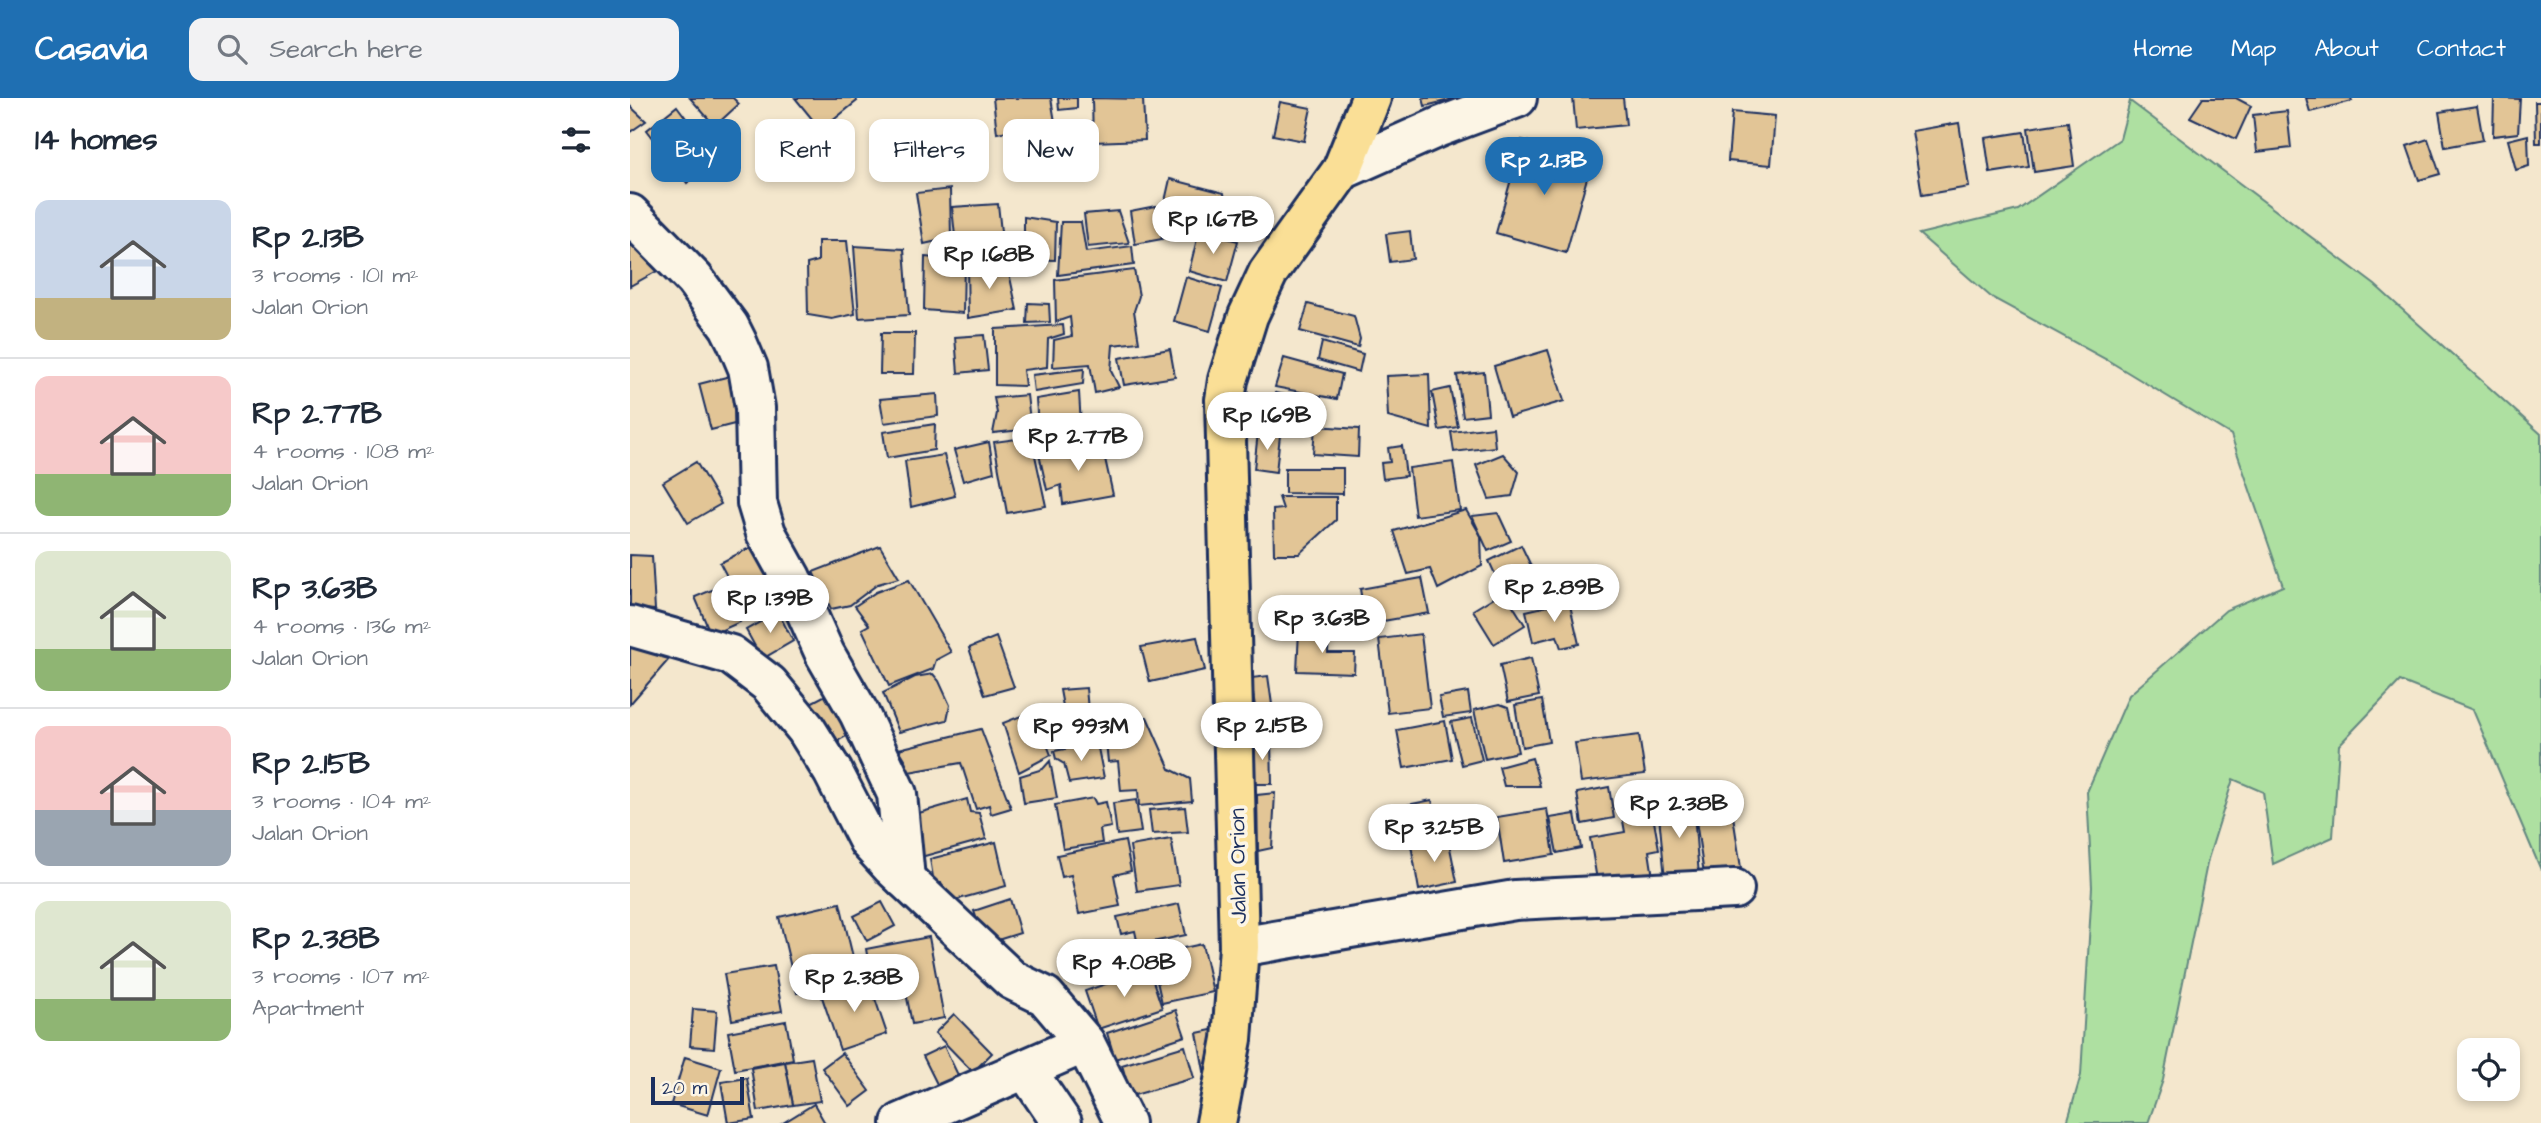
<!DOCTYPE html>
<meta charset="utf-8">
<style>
:root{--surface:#fff;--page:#f2f2f3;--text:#1f2937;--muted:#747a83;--line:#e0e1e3;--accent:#1f6fb2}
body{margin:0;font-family:"Architects Daughter",sans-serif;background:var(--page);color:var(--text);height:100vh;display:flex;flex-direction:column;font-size:26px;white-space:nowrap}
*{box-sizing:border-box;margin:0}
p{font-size:23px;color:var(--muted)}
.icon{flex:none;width:38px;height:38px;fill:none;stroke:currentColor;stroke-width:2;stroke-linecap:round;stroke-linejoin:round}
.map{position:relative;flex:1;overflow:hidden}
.drawer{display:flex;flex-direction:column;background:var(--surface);width:630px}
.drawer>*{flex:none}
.top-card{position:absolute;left:21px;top:21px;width:665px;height:63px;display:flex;gap:14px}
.controls{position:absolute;left:1827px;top:940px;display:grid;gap:14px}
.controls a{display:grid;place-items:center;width:63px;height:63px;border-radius:14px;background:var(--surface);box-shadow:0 4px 10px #0003;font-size:35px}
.scale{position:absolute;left:21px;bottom:18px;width:93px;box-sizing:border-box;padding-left:7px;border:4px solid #1b2f5e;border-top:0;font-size:19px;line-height:24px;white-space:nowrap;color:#1b2f5e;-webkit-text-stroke:5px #fcf5e5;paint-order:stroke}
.price{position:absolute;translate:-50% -60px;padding:0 16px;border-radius:24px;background:#fff;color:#222;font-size:23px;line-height:46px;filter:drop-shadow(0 2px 4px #0008)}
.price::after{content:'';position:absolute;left:50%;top:42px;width:21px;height:16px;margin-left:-10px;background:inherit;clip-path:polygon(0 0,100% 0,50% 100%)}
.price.on{background:var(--accent);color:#fff}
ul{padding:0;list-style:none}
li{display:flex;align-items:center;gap:21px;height:175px;padding:0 35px}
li+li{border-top:2px solid var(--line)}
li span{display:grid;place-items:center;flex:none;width:196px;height:140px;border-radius:14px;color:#555}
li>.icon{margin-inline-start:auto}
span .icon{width:84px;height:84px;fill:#fffc;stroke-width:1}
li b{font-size:30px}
h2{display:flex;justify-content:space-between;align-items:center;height:84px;padding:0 35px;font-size:30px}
.chip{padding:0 24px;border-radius:14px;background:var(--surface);box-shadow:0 4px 10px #0003;font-size:24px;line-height:63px}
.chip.on{background:var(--accent);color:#fff}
header{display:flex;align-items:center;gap:42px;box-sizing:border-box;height:98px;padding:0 35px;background:var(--accent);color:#fff}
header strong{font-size:33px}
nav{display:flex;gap:38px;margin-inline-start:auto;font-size:24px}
.search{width:490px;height:63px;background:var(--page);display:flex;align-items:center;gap:18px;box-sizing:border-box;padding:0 24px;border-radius:14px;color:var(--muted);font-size:26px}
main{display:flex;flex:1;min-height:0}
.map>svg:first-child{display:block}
.green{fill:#aee0a1;stroke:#648880;stroke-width:2}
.building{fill:#e2c596;stroke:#1b2f5e;stroke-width:2}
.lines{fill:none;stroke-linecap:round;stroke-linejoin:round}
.minor-casing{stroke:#1b2f5e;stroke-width:44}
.highway-casing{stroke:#1b2f5e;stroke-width:44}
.minor{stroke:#fcf5e5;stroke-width:38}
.highway{stroke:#fadf96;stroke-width:38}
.labels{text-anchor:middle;stroke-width:7;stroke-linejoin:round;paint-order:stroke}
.street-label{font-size:23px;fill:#1b2f5e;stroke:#fcf5e5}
</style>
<header>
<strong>Casavia</strong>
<div class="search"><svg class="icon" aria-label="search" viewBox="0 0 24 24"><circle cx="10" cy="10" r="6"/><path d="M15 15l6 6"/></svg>Search here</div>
<nav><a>Home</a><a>Map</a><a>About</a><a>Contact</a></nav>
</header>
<main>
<section class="drawer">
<h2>14 homes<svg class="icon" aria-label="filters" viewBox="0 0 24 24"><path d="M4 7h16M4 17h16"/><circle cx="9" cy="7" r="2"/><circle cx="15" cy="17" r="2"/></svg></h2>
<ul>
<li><span style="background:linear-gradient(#c9d6e8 70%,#c2b280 0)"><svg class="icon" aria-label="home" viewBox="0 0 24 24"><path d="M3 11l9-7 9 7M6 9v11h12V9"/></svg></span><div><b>Rp 2.13B</b><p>3 rooms · 101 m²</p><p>Jalan Orion</p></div></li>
<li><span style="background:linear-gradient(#f6c9c9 70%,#8fb573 0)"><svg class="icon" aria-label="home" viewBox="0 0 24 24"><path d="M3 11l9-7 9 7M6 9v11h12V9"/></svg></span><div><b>Rp 2.77B</b><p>4 rooms · 108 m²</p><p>Jalan Orion</p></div></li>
<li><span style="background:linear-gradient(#dfe7d0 70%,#8fb573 0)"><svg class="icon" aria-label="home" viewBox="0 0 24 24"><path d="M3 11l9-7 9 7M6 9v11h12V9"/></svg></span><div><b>Rp 3.63B</b><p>4 rooms · 136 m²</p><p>Jalan Orion</p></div></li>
<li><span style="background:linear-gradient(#f6c9c9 60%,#9aa5b1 0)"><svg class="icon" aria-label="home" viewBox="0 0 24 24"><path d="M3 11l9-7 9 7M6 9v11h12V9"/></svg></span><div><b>Rp 2.15B</b><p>3 rooms · 104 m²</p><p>Jalan Orion</p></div></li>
<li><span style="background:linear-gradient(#dfe7d0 70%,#8fb573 0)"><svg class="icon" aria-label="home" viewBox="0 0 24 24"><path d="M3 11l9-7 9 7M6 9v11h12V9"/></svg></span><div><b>Rp 2.38B</b><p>3 rooms · 107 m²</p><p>Apartment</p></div></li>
</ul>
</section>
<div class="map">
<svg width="1911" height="1025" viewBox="0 0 1911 1025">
<rect width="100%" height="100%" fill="#f4e7cd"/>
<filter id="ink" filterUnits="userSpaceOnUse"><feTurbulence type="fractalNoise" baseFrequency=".0143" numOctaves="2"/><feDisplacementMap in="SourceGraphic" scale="14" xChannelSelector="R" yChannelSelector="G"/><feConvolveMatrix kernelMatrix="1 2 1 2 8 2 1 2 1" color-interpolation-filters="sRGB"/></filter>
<g filter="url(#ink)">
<path class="green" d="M1500 3 1745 187 1911 336V772L1843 612 1770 583 1709 647 1703 739 1643 766 1633 694 1603 681 1578 761 1533 982 1518 1025H1437L1451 977 1462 789 1457 694 1499 597 1596 512 1653 488 1601 337 1479 263 1361 199 1289 136 1388 112 1490 41Z"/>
<g class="building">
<path d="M60 0H103L109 6 85 28Z"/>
<path d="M165 0H225L227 3 191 32Z"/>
<path d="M363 0H421L425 24 367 35Z"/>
<path d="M428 0H447V10L429 12Z"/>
<path d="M462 0 513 1 515 42 463 44Z"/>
<path d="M793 0H824V1L795 8Z"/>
<path d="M943 0H993L996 27 946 32Z"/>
<path d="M1573 0H1606L1621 8 1606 41 1560 19Z"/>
<path d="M1676 0H1721L1722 3 1680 14Z"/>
<path d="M1864 0 1890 1 1888 35 1863 38Z"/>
<path d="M650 4 681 10 674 43 643 37Z"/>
<path d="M1905 4H1911V45H1906Z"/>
<path d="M0 8 16 23 0 34Z"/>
<path d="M47 8 86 60 57 85 17 32Z"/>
<path d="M1847 8 1853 42 1815 49 1809 14Z"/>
<path d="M1657 13 1661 50 1627 54 1623 17Z"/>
<path d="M1102 14 1145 18 1141 67 1098 63Z"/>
<path d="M1438 24 1444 68 1404 74 1398 30Z"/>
<path d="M1329 25 1339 89 1292 97 1282 33Z"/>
<path d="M1394 34 1399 69 1360 75 1355 40Z"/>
<path d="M1898 37 1899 68 1886 72 1878 42Z"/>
<path d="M1798 41 1810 76 1789 82 1777 48Z"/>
<path d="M892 42 962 62 936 155 866 135Z"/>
<path d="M540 81 594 95 596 115 577 123 533 112Z"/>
<path d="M320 91 321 140 294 146 286 95Z"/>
<path d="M368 106 374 162 350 166 348 155 327 158 322 109Z"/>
<path d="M526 108 532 141 505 146 500 113Z"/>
<path d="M488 113 499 145 458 149 454 116Z"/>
<path d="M394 119 426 124 425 162 394 161Z"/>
<path d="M431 124H451L456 154 502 148 504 167 428 177Z"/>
<path d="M0 129 36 168 0 188Z"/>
<path d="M569 133 608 143 597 184 559 173Z"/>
<path d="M780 133 783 161 760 164 756 136Z"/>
<path d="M188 143H217L225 216 202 221 178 217 177 166 188 163Z"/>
<path d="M224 148 274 151 279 217 229 220Z"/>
<path d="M295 159 334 163 333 215 294 212Z"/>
<path d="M337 168 378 170 387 212 338 220Z"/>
<path d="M504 172 509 198 504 213 509 244 483 247 481 273 489 289 465 295 460 266 423 269 424 242 442 238 440 219 426 224 425 182Z"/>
<path d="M556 179 592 190 580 233 544 223Z"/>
<path d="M398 205 419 206 420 224 397 225Z"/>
<path d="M678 206 724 218 730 241 728 249 670 233Z"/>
<path d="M433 227 434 236 418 241 417 269 393 272 395 288 365 287V231Z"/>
<path d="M251 235H285L284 276H250Z"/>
<path d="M354 237 358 272 328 275 325 239Z"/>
<path d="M692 244 733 256 729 274 688 262Z"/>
<path d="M540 251 545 279 494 287 489 260Z"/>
<path d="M918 252 934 303 879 319 864 268Z"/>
<path d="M654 260 712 276 707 301 645 289Z"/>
<path d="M454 271 453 286 404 294 402 277Z"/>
<path d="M854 274 858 316 833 319 827 277Z"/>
<path d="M108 276 120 322 81 332 69 286Z"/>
<path d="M799 276 801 331 758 319 756 278Z"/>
<path d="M820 290 828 329 809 332 802 294Z"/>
<path d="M449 294 451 328 409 341 406 301Z"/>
<path d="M646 295 683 303 678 333 640 327Z"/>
<path d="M307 296 308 318 254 325 250 301Z"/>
<path d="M397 297 401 331 363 335 367 315 364 300Z"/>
<path d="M305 326 304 352 257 360 253 334Z"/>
<path d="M685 328 729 331 728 359 683 356Z"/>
<path d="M863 329 865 349 824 354 821 334Z"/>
<path d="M628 334 650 337 646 374 624 371Z"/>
<path d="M401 339 416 408 377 415 364 344Z"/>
<path d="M359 344 364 374 333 383 324 352Z"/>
<path d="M472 347 483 397 433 406 431 387 417 392 409 356Z"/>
<path d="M772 348 776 378 753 381 751 365 760 364 758 350Z"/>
<path d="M873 356 889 374 882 398 859 401 846 367Z"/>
<path d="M314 357 325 398 281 409 275 363Z"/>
<path d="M66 364 91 406 58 425 33 384Z"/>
<path d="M823 364 830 412 785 418 779 370Z"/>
<path d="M655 370H713V396L655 395Z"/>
<path d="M649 399H706V422L669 456H644L643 412 653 411Z"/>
<path d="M836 412 851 438 852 468 808 491 800 471 778 476 764 433Z"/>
<path d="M868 415 881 443 858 453 842 418Z"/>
<path d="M125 447 148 493 114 511 90 465Z"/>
<path d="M891 447 903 472 870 487 859 463Z"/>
<path d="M250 448 269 480 248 486 220 507 201 511 183 474Z"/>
<path d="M0 457 22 458 25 512 0 510Z"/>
<path d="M792 480 799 515 736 526 730 491Z"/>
<path d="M279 482 321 554 306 562 303 571 259 588 232 531 239 527 225 508 246 494Z"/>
<path d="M94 487 110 524 81 537 65 499Z"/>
<path d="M874 493 895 527 864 546 843 512Z"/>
<path d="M939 503 949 546 931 550 927 538 903 544 896 513Z"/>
<path d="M148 514 163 543 132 561 116 532Z"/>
<path d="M669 533 699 534 698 555H725L724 575 667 573Z"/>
<path d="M791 536 800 610 758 615 749 541Z"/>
<path d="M366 539 384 589 355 597 339 550Z"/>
<path d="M567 539 575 572 520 584 511 549Z"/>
<path d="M0 540 47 552 0 606Z"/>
<path d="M901 560 909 598 878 604 870 567Z"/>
<path d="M303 576 309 583 320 607 317 622 269 634 253 595 285 579Z"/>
<path d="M638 578 646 635 629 638 621 580Z"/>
<path d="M456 590 458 612 434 614 430 592Z"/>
<path d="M207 591 229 631 193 651 171 610Z"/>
<path d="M838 594 841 615 813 619 809 599Z"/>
<path d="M912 602 919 644 892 649 885 607Z"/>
<path d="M870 606 878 609 888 654 855 661 844 612Z"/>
<path d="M404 613 421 657 389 674 373 625Z"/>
<path d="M445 619 447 626 464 623 467 638 421 648 415 622Z"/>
<path d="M517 619 540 671 560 681 562 703 509 708 508 692 491 693 488 663 478 664 474 623Z"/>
<path d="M842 620 852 662 832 667 821 624Z"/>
<path d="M815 623 822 661 774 670 767 632Z"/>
<path d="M351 631 381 710 361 716 359 707 346 711 331 665 273 675 275 661 269 651Z"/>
<path d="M1009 637 1015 676 951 684 945 645Z"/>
<path d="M641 642 642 686H622L621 643Z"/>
<path d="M467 645 474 680 439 685 434 666 426 661 424 653Z"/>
<path d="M902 660 910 688H874L869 669Z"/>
<path d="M420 663 427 700 394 705 390 678 413 671Z"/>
<path d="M979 689 984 720 952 726 947 695Z"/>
<path d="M645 695 642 750 628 753 627 697Z"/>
<path d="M463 700 466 706 476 704 481 729 470 731 472 745 433 751 425 707Z"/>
<path d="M337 701 340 714 349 715 356 741 291 759 282 717Z"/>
<path d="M1020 701 1029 751 1019 753 1023 779 968 788 960 740 995 734 990 706Z"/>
<path d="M506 702 511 734 487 737 483 705Z"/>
<path d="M802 702 809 737 770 745 762 710Z"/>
<path d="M1063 703 1069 778 1035 781 1028 706Z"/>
<path d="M555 709 558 734 522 736 519 712Z"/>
<path d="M917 711 924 757 874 765 867 719Z"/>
<path d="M945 716 951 750 927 755 920 720Z"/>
<path d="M1103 718 1111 770 1074 776 1066 723Z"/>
<path d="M818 740 827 784 789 792 781 747Z"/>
<path d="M541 741 549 787 507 793 500 748Z"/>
<path d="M495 743 501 773 484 777 490 808 449 816 441 777 432 779 427 757Z"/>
<path d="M366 744 376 788 318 804 311 785H304L300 761Z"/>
<path d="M380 801 390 835 355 846 344 813Z"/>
<path d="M252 804 265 828 237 843 224 818Z"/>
<path d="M210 805 228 880 167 895 149 819Z"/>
<path d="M549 806 556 837 508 847 505 833 491 836 487 819Z"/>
<path d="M299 839 314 920 282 926 274 884 243 890 236 851Z"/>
<path d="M572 846 583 894 532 905 521 857Z"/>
<path d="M144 868 152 913 102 922 94 876Z"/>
<path d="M519 871 532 910 468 931 455 893Z"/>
<path d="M238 880 257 936 210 952 191 896Z"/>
<path d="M63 911 87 913 84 950 60 948Z"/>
<path d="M546 912 555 938 485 961 477 935Z"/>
<path d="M324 916 362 955 343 974 305 935Z"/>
<path d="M156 923 163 961 105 972 98 934Z"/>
<path d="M586 931 593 969 574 973 567 935Z"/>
<path d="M314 948 328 977 308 988 293 958Z"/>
<path d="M555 948 564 980 501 998 492 967Z"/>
<path d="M212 955 240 993 220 1008 192 970Z"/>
<path d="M55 959 91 970 78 1017 41 1006Z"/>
<path d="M182 960 190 1003 163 1007 155 964Z"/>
<path d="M155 964 163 1007 128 1013 121 970Z"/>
<path d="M117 980 124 1021 98 1025 91 984Z"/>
<path d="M184 1006 195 1025H153Z"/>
</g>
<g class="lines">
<g class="minor-casing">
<g id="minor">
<path d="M712 72 809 29 887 0"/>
<path d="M0 116 64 181 99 228 107 244 118 270 125 310 127 405 136 435 161 480 195 556 229 615 267 696 275 781"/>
<path d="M0 528 101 557 139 586 176 631 203 674 239 744 261 768 382 882 415 898 455 945 495 1025"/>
<path d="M609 849 885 802 1104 791"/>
<path d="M396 972 432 1025"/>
<path d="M271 1025 455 945"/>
</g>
</g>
<g class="highway-casing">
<path id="highway" d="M586 1025 602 941 609 849 595 302 598 282 618 218 638 175 712 72 741 0"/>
</g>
<use href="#minor" class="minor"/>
<use href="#highway" class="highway"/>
</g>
</g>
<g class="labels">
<g class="street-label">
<text transform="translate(607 768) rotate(-91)" y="8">Jalan Orion</text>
</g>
</g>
</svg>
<div class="controls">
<a><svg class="icon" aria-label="locate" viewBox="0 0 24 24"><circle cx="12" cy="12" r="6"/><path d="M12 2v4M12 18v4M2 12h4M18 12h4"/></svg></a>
</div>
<div class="scale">20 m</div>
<b class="price on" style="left:914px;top:99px">Rp 2.13B</b>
<b class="price" style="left:583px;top:158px">Rp 1.67B</b>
<b class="price" style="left:359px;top:193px">Rp 1.68B</b>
<b class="price" style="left:637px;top:354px">Rp 1.69B</b>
<b class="price" style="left:448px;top:375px">Rp 2.77B</b>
<b class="price" style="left:924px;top:526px">Rp 2.89B</b>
<b class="price" style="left:140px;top:537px">Rp 1.39B</b>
<b class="price" style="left:692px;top:557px">Rp 3.63B</b>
<b class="price" style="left:632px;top:664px">Rp 2.15B</b>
<b class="price" style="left:451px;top:665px">Rp 993M</b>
<b class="price" style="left:1049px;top:742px">Rp 2.38B</b>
<b class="price" style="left:804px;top:766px">Rp 3.25B</b>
<b class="price" style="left:494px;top:901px">Rp 4.08B</b>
<b class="price" style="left:224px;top:916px">Rp 2.38B</b>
<div class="top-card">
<a class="chip on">Buy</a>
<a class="chip">Rent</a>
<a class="chip">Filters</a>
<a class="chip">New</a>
</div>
</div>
</main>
